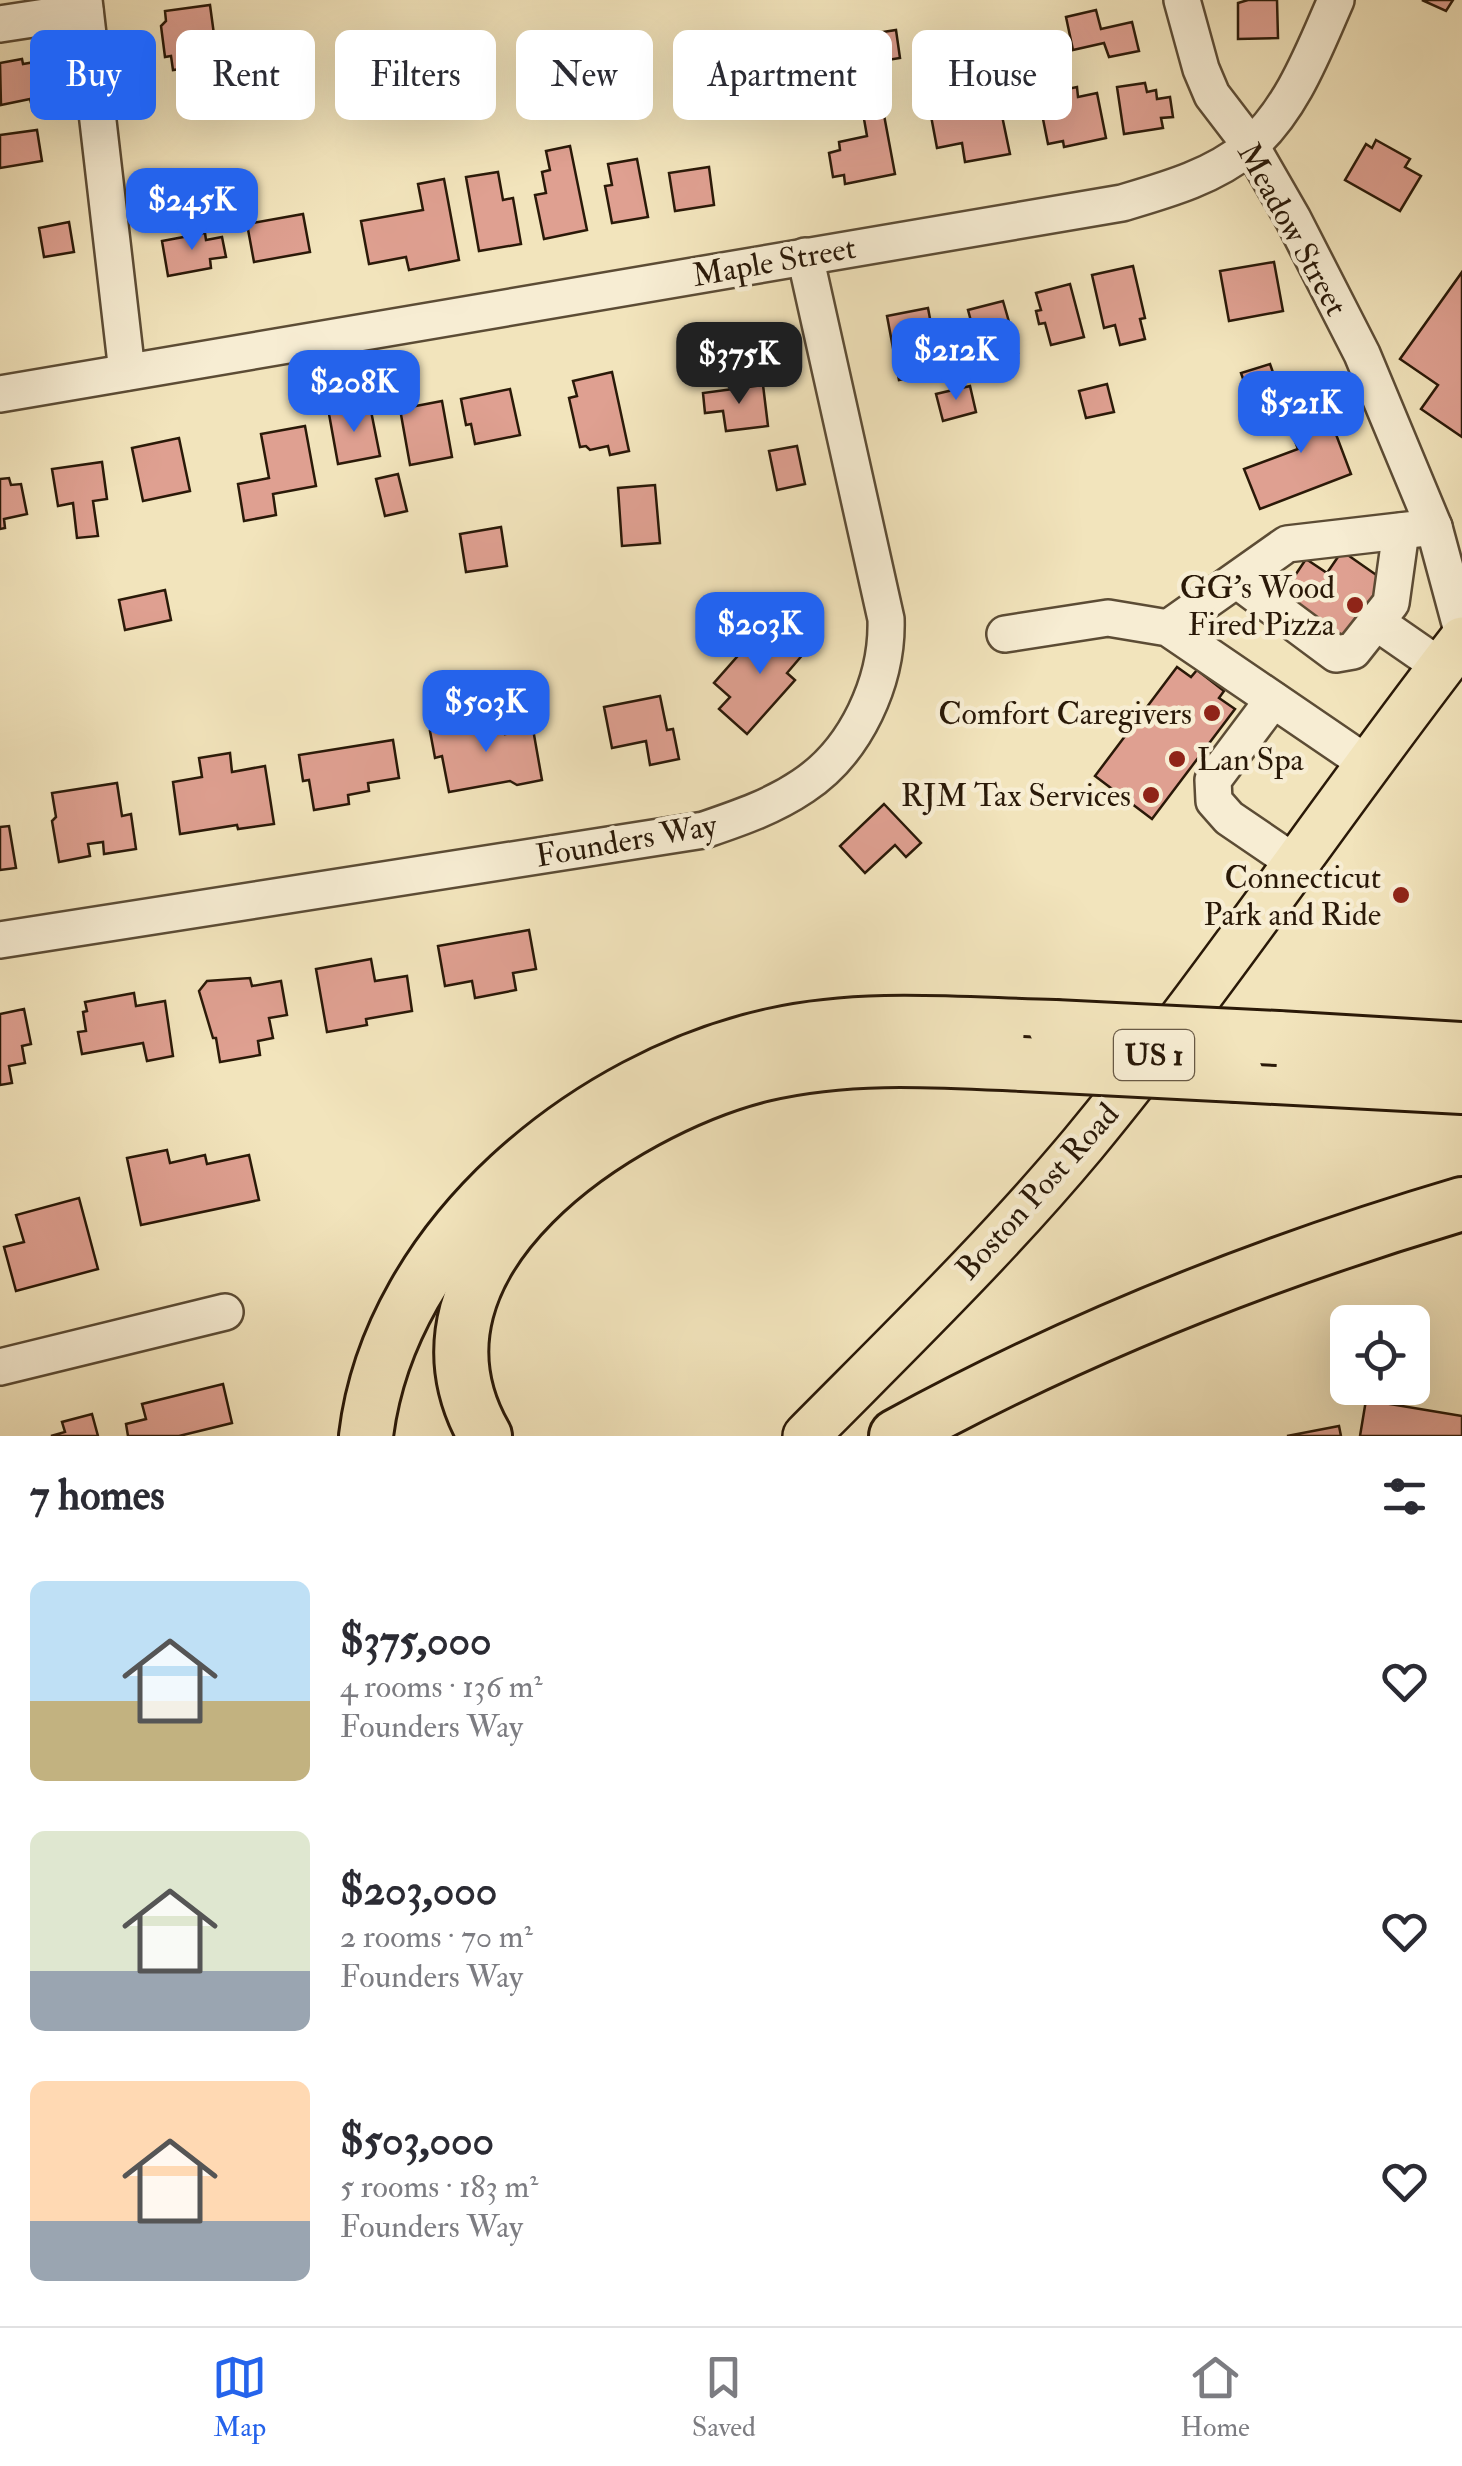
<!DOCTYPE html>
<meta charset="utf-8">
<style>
:root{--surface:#fff;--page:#f7f7f7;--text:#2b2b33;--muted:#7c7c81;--line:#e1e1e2;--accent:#2563eb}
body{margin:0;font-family:"IM FELL Double Pica",serif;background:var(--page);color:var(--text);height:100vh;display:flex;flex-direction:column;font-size:38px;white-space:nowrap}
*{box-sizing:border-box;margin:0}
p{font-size:32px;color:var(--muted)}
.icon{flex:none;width:55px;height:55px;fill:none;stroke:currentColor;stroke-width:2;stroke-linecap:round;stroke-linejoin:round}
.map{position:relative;height:1436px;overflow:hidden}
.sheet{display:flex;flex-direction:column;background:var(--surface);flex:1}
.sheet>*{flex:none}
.hud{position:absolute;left:30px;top:30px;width:1402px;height:90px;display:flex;gap:20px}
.controls{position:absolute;left:1330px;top:1305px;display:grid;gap:20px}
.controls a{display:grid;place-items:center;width:100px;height:100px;border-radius:15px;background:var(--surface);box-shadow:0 10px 40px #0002;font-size:50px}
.price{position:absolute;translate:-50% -85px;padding:0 22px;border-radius:20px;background:var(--accent);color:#fff;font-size:32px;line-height:65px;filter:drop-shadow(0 2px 5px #0008)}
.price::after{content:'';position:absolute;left:50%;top:60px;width:30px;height:22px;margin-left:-15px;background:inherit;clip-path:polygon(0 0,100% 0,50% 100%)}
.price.on{background:#222;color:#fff}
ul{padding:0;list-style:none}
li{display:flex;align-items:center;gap:30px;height:250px;padding:0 30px}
li span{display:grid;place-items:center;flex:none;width:280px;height:200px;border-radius:15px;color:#555}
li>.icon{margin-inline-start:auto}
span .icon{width:120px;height:120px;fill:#fffc;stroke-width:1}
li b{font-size:42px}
h2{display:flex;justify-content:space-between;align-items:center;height:120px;padding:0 30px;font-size:42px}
.chip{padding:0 35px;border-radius:15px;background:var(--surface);box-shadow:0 10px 40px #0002;font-size:35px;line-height:90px}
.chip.on{background:var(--accent);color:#fff}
.dock{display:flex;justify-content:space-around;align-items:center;height:140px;border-top:2px solid var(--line);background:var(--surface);font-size:28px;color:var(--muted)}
.dock a{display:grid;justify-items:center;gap:5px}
.dock .on{color:var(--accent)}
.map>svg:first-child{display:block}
.building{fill:#dfa091;stroke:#2a1908;stroke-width:2.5}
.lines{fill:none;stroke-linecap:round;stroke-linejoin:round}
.minor-casing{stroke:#5c4c35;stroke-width:40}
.major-casing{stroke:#2a1908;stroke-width:50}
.highway-casing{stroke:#2a1908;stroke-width:58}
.minor{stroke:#f7edd3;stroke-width:35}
.major{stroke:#f2e4bc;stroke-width:45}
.highway{stroke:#f2e4bc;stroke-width:52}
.highway-bridge-casing{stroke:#2a1908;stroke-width:58;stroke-linecap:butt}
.highway-bridge{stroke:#f2e4bc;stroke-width:52}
.poi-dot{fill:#8f2418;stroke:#f7edd3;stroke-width:4}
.labels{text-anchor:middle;stroke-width:9;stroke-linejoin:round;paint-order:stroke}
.shield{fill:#f7edd3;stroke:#685945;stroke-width:2.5}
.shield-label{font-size:30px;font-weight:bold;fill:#2a1908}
.street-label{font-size:32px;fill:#2a1908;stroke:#f7edd3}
.poi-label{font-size:32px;fill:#2a1908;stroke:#f7edd3;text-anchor:end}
</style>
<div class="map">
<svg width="1462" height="1436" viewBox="0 0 1462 1436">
<rect width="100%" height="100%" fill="#f2e4bc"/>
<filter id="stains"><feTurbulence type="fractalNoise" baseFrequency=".002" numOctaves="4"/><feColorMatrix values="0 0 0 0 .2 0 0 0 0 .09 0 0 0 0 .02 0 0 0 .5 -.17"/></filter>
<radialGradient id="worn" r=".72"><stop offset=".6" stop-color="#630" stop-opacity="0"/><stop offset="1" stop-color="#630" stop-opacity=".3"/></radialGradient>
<g class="building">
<path d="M1248 0H1277L1278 38 1238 39V3Z"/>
<path d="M1422 0H1453L1446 11Z"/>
<path d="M210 5 218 64 173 70 171 56 165 57 161 26 166 21 165 11Z"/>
<path d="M1096 10 1101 29 1132 22 1139 51 1109 57 1104 43 1073 50 1066 17Z"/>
<path d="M896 30 900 58 875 62 870 34Z"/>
<path d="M22 59 23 64 46 60 54 107 33 111 30 99 1 105 0 63Z"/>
<path d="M1145 83 1147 92 1156 90 1157 99 1170 97 1173 117 1161 118 1163 128 1124 134 1117 87Z"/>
<path d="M1077 87 1078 97 1097 93 1106 138 1064 147 1063 141 1048 144 1040 104 1060 100 1058 91Z"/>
<path d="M968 99 971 117 1001 111 1010 154 965 162 962 143 937 148 931 116 949 112 947 103Z"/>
<path d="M884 115 895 174 845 184 844 175 833 177 829 153 840 150 839 142 867 136 864 119Z"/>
<path d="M37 130 42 161 0 168V135Z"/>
<path d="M1376 140 1410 159 1405 167 1421 176 1400 211 1345 180 1366 144 1372 148Z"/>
<path d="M570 146 587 230 544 239 535 195 546 193 542 172 550 170 546 151Z"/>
<path d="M637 159 648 217 612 223 605 186 612 185 608 164Z"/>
<path d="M709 167 714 205 675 211 669 173Z"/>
<path d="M498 172 503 200 513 198 521 244 479 251 466 177Z"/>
<path d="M444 179 459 260 409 270 406 257 369 264 361 221 423 210 418 184Z"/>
<path d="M303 214 310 252 254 262 247 224Z"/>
<path d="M69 222 74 252 44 257 39 228Z"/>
<path d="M205 233 206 240 222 237 226 257 210 259 211 268 168 276 162 241Z"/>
<path d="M1274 262 1283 311 1229 321 1220 271Z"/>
<path d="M1133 266 1145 318 1140 319 1145 339 1120 345 1115 325 1104 328 1092 275Z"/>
<path d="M1462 272V437L1421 409 1438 385 1400 359Z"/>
<path d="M1070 284 1084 337 1051 345 1045 323 1039 324 1036 311 1041 310 1036 293Z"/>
<path d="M1003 301 1018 353 982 362 968 310Z"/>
<path d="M928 308 940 372 899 380 887 316Z"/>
<path d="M1270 364 1277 384 1248 393 1241 373Z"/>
<path d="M612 372 629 451 610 455 608 446 590 450 586 446 580 447 569 398 577 396 573 381Z"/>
<path d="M1107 384 1114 412 1086 418 1079 391Z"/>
<path d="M763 385 768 426 726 431 723 411 705 413 703 393Z"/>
<path d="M970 386 976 412 943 421 936 394Z"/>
<path d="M510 389 520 435 475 444 471 424 466 425 461 399Z"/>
<path d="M1320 392 1351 474 1260 509 1244 469 1298 449 1282 407Z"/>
<path d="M442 401 452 457 410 465 400 409Z"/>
<path d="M370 406 380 456 338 464 329 414Z"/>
<path d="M305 426 316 486 273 494 276 515 244 521 238 484 269 478 261 434Z"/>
<path d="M179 438 190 491 143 501 132 448Z"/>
<path d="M797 446 805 484 777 490 769 451Z"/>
<path d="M102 462 107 499 93 501 98 536 77 538 73 503 58 506 52 469Z"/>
<path d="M398 474 407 511 385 516 376 479Z"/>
<path d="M9 478 11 485 21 484 27 514 4 519 5 528 0 529V479Z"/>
<path d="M655 485 660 543 622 546 618 488Z"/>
<path d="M501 527 507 566 466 572 460 534Z"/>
<path d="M1342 551 1385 581 1346 638 1282 595 1306 559 1327 573Z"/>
<path d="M165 590 171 620 125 630 119 600Z"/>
<path d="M784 623 810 646 787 673 795 680 747 734 719 709 730 697 714 683 751 641 761 649Z"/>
<path d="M1177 667 1191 677 1197 670 1224 691 1219 698 1235 709 1152 819 1095 776Z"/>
<path d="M660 696 667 730 673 729 679 759 650 765 646 741 612 748 604 707Z"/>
<path d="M502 718 505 734 533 729 542 780 517 785 510 781 449 792 442 756 435 758 430 731Z"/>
<path d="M393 740 399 778 368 783 369 791 348 795 349 804 314 810 309 780 303 781 299 755Z"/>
<path d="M230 753 232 772 265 766 274 824 238 829 237 825 180 834 173 782 202 777 199 758Z"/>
<path d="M117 783 122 816 131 814 136 849 104 854 103 842 88 844 90 856 59 862 52 821 56 817 52 793Z"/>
<path d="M884 804 921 843 906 857 895 845 865 873 840 846Z"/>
<path d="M9 826 16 868 0 870V827Z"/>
<path d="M529 930 536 969 513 973 516 990 475 998 472 981 445 986 438 946Z"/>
<path d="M371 959 375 981 407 976 412 1011 366 1019 367 1025 327 1032 316 969Z"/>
<path d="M250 978 252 986 281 981 287 1015 269 1018 273 1038 258 1041 260 1055 220 1062 216 1038H213L199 991 207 981Z"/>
<path d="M134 993 136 1006 165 1001 173 1056 147 1061 143 1043 82 1054 78 1032 86 1031 83 1012 87 1011 85 1002Z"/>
<path d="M24 1009 31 1044 22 1046 25 1063 9 1066 12 1083 0 1085V1014Z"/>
<path d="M167 1150 170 1163 205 1155 207 1164 249 1155 259 1200 141 1225 127 1158Z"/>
<path d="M79 1198 98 1269 16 1291 4 1247 24 1242 16 1215Z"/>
<path d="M223 1384 232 1423 179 1436H128L126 1424 146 1419 142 1404Z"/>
<path d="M1366 1400 1462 1416V1436H1360Z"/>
<path d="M92 1414 98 1436H51L65 1432 62 1422Z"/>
<path d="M1339 1426 1341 1436H1287Z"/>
</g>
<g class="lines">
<g class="minor-casing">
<g id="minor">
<path d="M84 0 127 372"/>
<path d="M1182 0 1201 69 1212 95 1251 146 1293 219 1362 354 1434 527 1462 631"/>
<path d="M0 24 85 11"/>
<path d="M0 394 1122 203C1166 190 1213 177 1249 147 1292 110 1314 50 1336 0"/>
<path d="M1238 581 1336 654 1353 651 1391 603 1401 531"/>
<path d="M1376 622 1441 667"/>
<path d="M1168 628 1287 544 1434 527"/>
<path d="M1005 634 1108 618 1168 628 1369 765"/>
<path d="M1273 700 1213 780 1214 801 1229 818 1298 865"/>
<path d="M0 940 704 830C739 818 772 807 803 786 856 751 888 681 886 619L805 256"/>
<path d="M0 1367 225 1312"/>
</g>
</g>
<g class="major-casing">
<path id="major" d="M806 1436C900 1341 997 1247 1083 1144 1217 982 1333 806 1462 640"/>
</g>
<g class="highway-casing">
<g id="highway">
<path d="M1278 1038 1462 1049"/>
<path d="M1237 1075 1462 1087"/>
<path d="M366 1436C390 1237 588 1075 775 1035 866 1015 963 1025 1055 1027"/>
<path d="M485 1436C386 1263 620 1109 764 1074 849 1054 936 1060 1022 1064"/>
<path d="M896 1436C1075 1338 1266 1262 1462 1204"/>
</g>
</g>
<use href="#minor" class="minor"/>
<use href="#major" class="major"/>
<use href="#highway" class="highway"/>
<g class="highway-bridge-casing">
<g id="highway-bridge">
<path d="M1055 1027 1278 1038"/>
<path d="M1022 1064 1237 1075"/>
</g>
</g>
<use href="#highway-bridge" class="highway-bridge"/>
</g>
<g class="poi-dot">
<circle cx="1355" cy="605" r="10"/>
<circle cx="1212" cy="713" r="10"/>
<circle cx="1177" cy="759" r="10"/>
<circle cx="1151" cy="795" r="10"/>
<circle cx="1401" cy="895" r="10"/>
</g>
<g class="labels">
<rect class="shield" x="1114" y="1030" width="80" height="50" rx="8"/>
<g class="shield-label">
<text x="1154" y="1065">US 1</text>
</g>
<g class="street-label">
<text transform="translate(1293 229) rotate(61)" y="11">Meadow Street</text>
<text transform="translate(774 261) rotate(-10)" y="11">Maple Street</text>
<text transform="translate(626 840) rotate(-10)" y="11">Founders Way</text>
<text transform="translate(1037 1191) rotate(-48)" y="11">Boston Post Road</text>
</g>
<g class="poi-label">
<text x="1335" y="598">GG's Wood<tspan x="1335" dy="37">Fired Pizza</tspan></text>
<text x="1192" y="724">Comfort Caregivers</text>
<text x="1197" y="770" text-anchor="start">Lan Spa</text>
<text x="1131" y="806">RJM Tax Services</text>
<text x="1381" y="888">Connecticut<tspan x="1381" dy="37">Park and Ride</tspan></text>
</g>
</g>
<rect width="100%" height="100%" filter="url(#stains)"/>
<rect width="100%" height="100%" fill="url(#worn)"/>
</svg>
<div class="controls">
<a><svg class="icon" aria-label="locate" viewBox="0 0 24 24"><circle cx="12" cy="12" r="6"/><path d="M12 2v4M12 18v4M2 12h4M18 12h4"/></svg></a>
</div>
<b class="price" style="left:192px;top:253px">$245K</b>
<b class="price" style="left:956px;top:403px">$212K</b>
<b class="price on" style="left:739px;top:407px">$375K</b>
<b class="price" style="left:354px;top:435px">$208K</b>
<b class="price" style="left:1301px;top:456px">$521K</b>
<b class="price" style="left:760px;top:677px">$203K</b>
<b class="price" style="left:486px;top:755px">$503K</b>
<div class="hud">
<a class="chip on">Buy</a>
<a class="chip">Rent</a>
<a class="chip">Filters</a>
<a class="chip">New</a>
<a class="chip">Apartment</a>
<a class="chip">House</a>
</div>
</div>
<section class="sheet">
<h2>7 homes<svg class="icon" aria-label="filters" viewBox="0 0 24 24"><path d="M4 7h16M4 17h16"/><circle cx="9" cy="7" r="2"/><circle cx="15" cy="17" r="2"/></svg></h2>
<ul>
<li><span style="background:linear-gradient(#bfe0f5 60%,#c2b280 0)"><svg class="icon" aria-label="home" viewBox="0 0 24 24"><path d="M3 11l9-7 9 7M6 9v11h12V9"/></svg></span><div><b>$375,000</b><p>4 rooms · 136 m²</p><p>Founders Way</p></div><svg class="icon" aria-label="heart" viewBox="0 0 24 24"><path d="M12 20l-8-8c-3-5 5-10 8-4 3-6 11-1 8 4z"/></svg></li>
<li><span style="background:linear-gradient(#dfe7d0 70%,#9aa5b1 0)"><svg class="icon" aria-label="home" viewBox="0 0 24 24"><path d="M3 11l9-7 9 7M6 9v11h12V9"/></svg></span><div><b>$203,000</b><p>2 rooms · 70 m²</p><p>Founders Way</p></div><svg class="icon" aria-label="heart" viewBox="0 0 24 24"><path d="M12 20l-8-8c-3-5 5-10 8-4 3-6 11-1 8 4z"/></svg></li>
<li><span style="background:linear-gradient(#ffd9b3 70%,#9aa5b1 0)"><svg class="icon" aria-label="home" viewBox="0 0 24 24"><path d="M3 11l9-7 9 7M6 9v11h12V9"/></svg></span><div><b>$503,000</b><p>5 rooms · 183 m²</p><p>Founders Way</p></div><svg class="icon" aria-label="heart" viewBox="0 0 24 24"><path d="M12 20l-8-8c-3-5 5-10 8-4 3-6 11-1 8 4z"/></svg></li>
</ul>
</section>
<nav class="dock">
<a class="on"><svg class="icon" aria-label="map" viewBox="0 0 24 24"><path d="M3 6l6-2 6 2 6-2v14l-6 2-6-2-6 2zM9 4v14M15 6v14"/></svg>Map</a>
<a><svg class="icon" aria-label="saved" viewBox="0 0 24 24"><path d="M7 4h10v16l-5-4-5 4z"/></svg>Saved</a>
<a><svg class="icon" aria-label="home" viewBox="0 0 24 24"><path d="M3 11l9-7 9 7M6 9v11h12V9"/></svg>Home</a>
</nav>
